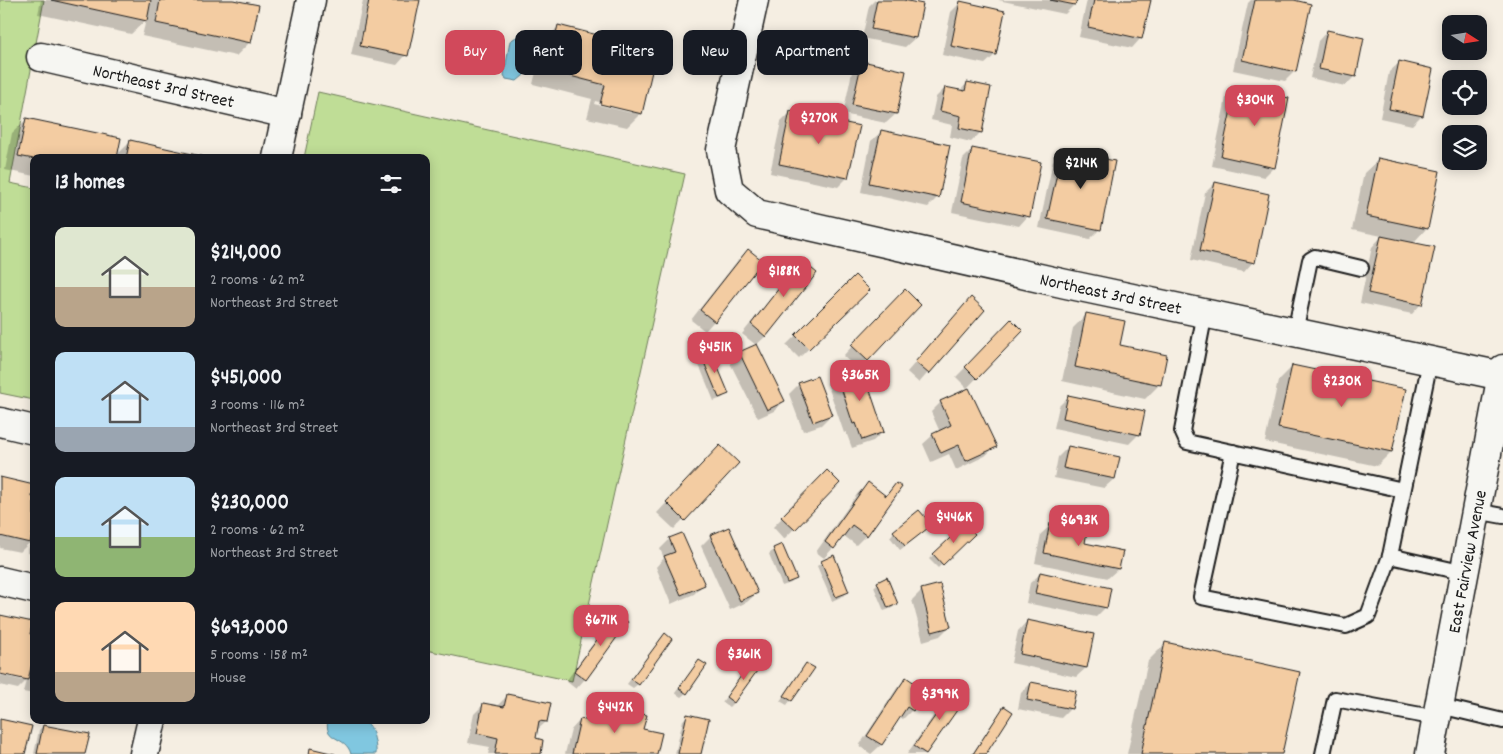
<!DOCTYPE html>
<meta charset="utf-8">
<style>
:root{--surface:#171b24;--page:#20242c;--text:#f1f3f6;--muted:#9ea1a6;--accent:#d1495b}
body{margin:0;font-family:Dekko,sans-serif;background:var(--page);color:var(--text);height:100vh;display:flex;flex-direction:column;font-size:19px;white-space:nowrap}
*{box-sizing:border-box;margin:0}
p{font-size:16px;color:var(--muted)}
.icon{flex:none;width:28px;height:28px;fill:none;stroke:currentColor;stroke-width:2;stroke-linecap:round;stroke-linejoin:round}
.map{position:relative;flex:1;overflow:hidden}
.drawer{position:absolute;left:30px;top:154px;width:400px;height:570px;display:flex;flex-direction:column;background:var(--surface);border-radius:10px;box-shadow:0 2px 12px #0003}
.drawer>*{flex:none}
.hud{position:absolute;left:445px;top:30px;width:475px;height:45px;display:flex;gap:10px}
.needle{width:32px;rotate:102deg}
.controls{position:absolute;left:1442px;top:15px;display:grid;gap:10px}
.controls a{display:grid;place-items:center;width:45px;height:45px;border-radius:10px;background:var(--surface);box-shadow:0 2px 12px #0003;font-size:25px}
.price{position:absolute;translate:-50% -42px;padding:0 11px;border-radius:10px;background:var(--accent);color:#fff;font-size:16px;line-height:32px;filter:drop-shadow(0 1px 2px #0008)}
.price::after{content:'';position:absolute;left:50%;top:30px;width:15px;height:11px;margin-left:-8px;background:inherit;clip-path:polygon(0 0,100% 0,50% 100%)}
.price.on{background:#222;color:#fff}
ul{padding:0;list-style:none}
li{display:flex;align-items:center;gap:15px;height:125px;padding:0 25px}
li span{display:grid;place-items:center;flex:none;width:140px;height:100px;border-radius:10px;color:#555}
li>.icon{margin-inline-start:auto}
span .icon{width:60px;height:60px;fill:#fffc;stroke-width:1}
li b{font-size:21px}
h2{display:flex;justify-content:space-between;align-items:center;height:60px;padding:0 25px;font-size:21px}
.tag{padding:0 18px;border-radius:10px;background:var(--surface);box-shadow:0 2px 12px #0003;font-size:18px;line-height:45px}
.tag.on{background:var(--accent);color:#fff}
.map>svg:first-child{display:block}
.green{fill:#bfdd96;stroke:#6e7c59}
.water{fill:#80c7e0;stroke:#588392}
.shadow{fill:#0003;fill-rule:evenodd}
.building{fill:#f3cca2;stroke:#1c1c1c}
.lines{fill:none;stroke-linecap:round;stroke-linejoin:round}
.service-casing{stroke:#1c1c1c;stroke-width:18}
.minor-casing{stroke:#1c1c1c;stroke-width:31}
.primary-casing{stroke:#1c1c1c;stroke-width:31}
.service{stroke:#f6f6f2;stroke-width:14}
.minor{stroke:#f6f6f2;stroke-width:28}
.primary{stroke:#f6f6f2;stroke-width:28}
.labels{text-anchor:middle;stroke-width:5;stroke-linejoin:round;paint-order:stroke}
.street-label{font-size:18px;fill:#1c1c1c;stroke:#f6f6f2}
</style>
<div class="map">
<svg width="1503" height="754" viewBox="0 0 1503 754">
<rect width="100%" height="100%" fill="#f5eee2"/>
<filter id="ink" filterUnits="userSpaceOnUse"><feTurbulence type="fractalNoise" baseFrequency=".02" numOctaves="2"/><feDisplacementMap in="SourceGraphic" scale="10" xChannelSelector="R" yChannelSelector="G"/><feConvolveMatrix kernelMatrix="1 2 1 2 8 2 1 2 1" color-interpolation-filters="sRGB"/></filter>
<g filter="url(#ink)">
<g class="green">
<path d="M0 0H44L10 183 34 188V400L0 393Z"/>
<path d="M318 92 685 174 572 681 426 650V158H304Z"/>
</g>
<g class="water">
<path d="M519 33 527 34 526 39 531 45 524 75 517 81 506 79 504 75 510 41 518 36Z"/>
<path d="M328 720H356L369 725C373 729 377 748 376 754H351C346 735 323 742 328 720Z"/>
</g>
<g class="shadow">
<path d="M41 0H227L250 42 236 56 142 36 146 20 131 34 38 14Z"/>
<path d="M363 0H418L406 55 397 65 351 55Z"/>
<path d="M875 0H897L915 38 905 47 862 38 869 6Z"/>
<path d="M998 0H1075L1074 5 1065 14Z"/>
<path d="M1087 0H1149L1141 38 1132 48 1079 37Z"/>
<path d="M1251 0H1288L1295 71 1285 81 1233 70 1248 3Z"/>
<path d="M961 2 995 55 985 64 942 55 951 12Z"/>
<path d="M558 27 641 113 627 127 587 118 592 99 533 84 544 41ZM595 101 632 110V113L594 104Z"/>
<path d="M1327 31 1355 76 1345 86 1310 78 1318 41Z"/>
<path d="M862 63 904 72 896 114 886 123 843 114 852 72Z"/>
<path d="M1399 63 1422 115 1412 125 1380 118 1389 72Z"/>
<path d="M967 83 981 132 971 142 950 137 952 125 931 120 936 97 945 88 960 91Z"/>
<path d="M1236 88 1274 167 1264 177 1212 166 1226 98Z"/>
<path d="M790 113 847 178 838 187 770 173 781 122Z"/>
<path d="M27 119 116 156 130 142 204 158H34V176L5 170 12 133Z"/>
<path d="M881 132 938 197 928 207 861 192 871 141Z"/>
<path d="M973 149 1028 216 1019 226 952 212 963 159Z"/>
<path d="M1062 151 1100 229 1090 239 1039 228 1053 161Z"/>
<path d="M1379 159 1439 172 1426 229 1412 244 1421 304 1412 314 1360 303 1372 247 1382 236 1352 230 1364 173Z"/>
<path d="M1215 183 1253 262 1244 272 1191 260 1205 193Z"/>
<path d="M748 250 714 321 705 331 691 320 738 260Z"/>
<path d="M792 272 766 336 756 345 784 401 774 411 758 418 730 363 740 353 756 345 742 334Z"/>
<path d="M855 277 868 290 799 358 786 345Z"/>
<path d="M895 300 920 305 861 366 883 432 873 441 852 448 846 432 844 433 827 383 836 374 855 367 843 356Z"/>
<path d="M962 309 983 310 919 383 907 372Z"/>
<path d="M1087 314 1118 346 1165 356 1159 385 1145 399 1062 381 1073 328Z"/>
<path d="M1011 321 1022 331 967 388 956 377Z"/>
<path d="M701 356 727 394 722 398 714 401 697 360Z"/>
<path d="M1292 367 1391 452 1377 466 1265 442 1278 381Z"/>
<path d="M799 384 831 415 821 425 803 431 789 394Z"/>
<path d="M1069 396 1139 434 1129 444 1054 428 1059 406Z"/>
<path d="M941 402 995 447 985 456 956 470 949 454 931 462 923 444 933 435 940 432 931 412Z"/>
<path d="M1068 447 1118 458 1114 479 1104 488 1054 478 1058 457Z"/>
<path d="M710 456 737 463 674 529 657 513Z"/>
<path d="M827 472 839 483 784 539 773 527Z"/>
<path d="M0 479 34 498V555L27 553 30 542 20 552 0 548Z"/>
<path d="M868 484 885 496 896 484 900 487 866 535 856 545 843 535 833 548 824 558 816 552 858 493Z"/>
<path d="M965 525 973 534 938 568 929 559Z"/>
<path d="M1051 525 1083 544 1118 569 1108 578 1035 563 1041 534Z"/>
<path d="M925 530 900 550 890 537 894 532Z"/>
<path d="M711 536 757 593 747 602 730 610 701 546Z"/>
<path d="M670 539 703 585 694 594 671 604 656 567 664 558 660 549Z"/>
<path d="M774 550 795 578 791 583 782 586 769 554Z"/>
<path d="M822 562 848 592 843 596 832 601 817 566Z"/>
<path d="M1040 574 1110 589 1105 608 1096 617 1026 603 1030 583Z"/>
<path d="M878 583 897 603 892 608 884 611 874 587Z"/>
<path d="M922 590 950 626 940 636 923 641 912 600Z"/>
<path d="M616 615 585 679 576 689 566 681 607 625Z"/>
<path d="M0 616 29 635 34 636V694L23 692 26 681 18 689 0 685V675L22 680V678L0 673Z"/>
<path d="M1027 621 1086 668 1076 677 1011 663 1018 631Z"/>
<path d="M665 635 638 684 633 688 627 684Z"/>
<path d="M1166 643 1281 754H1127L1148 661Z"/>
<path d="M699 661 686 693 681 697 675 693Z"/>
<path d="M750 664 733 703 729 707 722 702Z"/>
<path d="M806 664 813 669 787 705 780 701Z"/>
<path d="M906 679 912 710 903 719 899 717 881 745 871 754 859 746 897 688Z"/>
<path d="M1031 683 1071 708 1061 718 1018 709 1021 693Z"/>
<path d="M955 689 965 696 925 754H907L945 699Z"/>
<path d="M508 695 546 722 536 731 534 739 539 754H488L490 747 468 743 474 714 484 704 498 707V705Z"/>
<path d="M596 705 656 754H565L571 730 580 720 585 721 586 715Z"/>
<path d="M1004 708 984 754H972L1000 712Z"/>
<path d="M688 716 700 754H675L683 720Z"/>
<path d="M43 726 84 754H34L39 730Z"/>
</g>
<g class="building">
<path d="M51 0H151L147 21Z"/>
<path d="M160 0H233L259 5 251 43 156 23Z"/>
<path d="M369 0H420L408 56 360 46Z"/>
<path d="M877 0H903L923 4 916 38 871 29Z"/>
<path d="M1050 0H1077L1075 5Z"/>
<path d="M1094 0H1151L1142 39 1088 27Z"/>
<path d="M1255 0H1294L1311 4 1296 72 1242 60Z"/>
<path d="M960 1 1005 11 996 55 951 46Z"/>
<path d="M558 25 657 50 642 114 600 104 605 85 547 70Z"/>
<path d="M1327 30 1364 38 1356 77 1319 69Z"/>
<path d="M862 61 906 71 897 114 852 105Z"/>
<path d="M1399 61 1433 69 1423 116 1389 109Z"/>
<path d="M967 82 991 87 982 133 959 128 961 116 940 111 945 87 965 91Z"/>
<path d="M1236 87 1289 98 1275 168 1221 156Z"/>
<path d="M790 111 860 126 848 178 779 164Z"/>
<path d="M26 118 121 138 117 158H34V159L18 156Z"/>
<path d="M881 130 950 145 939 198 869 183Z"/>
<path d="M130 140 210 158H126Z"/>
<path d="M972 148 1041 162 1030 217 961 202Z"/>
<path d="M1062 150 1115 161 1101 230 1047 219Z"/>
<path d="M1378 158 1440 171 1428 229 1366 216Z"/>
<path d="M1215 182 1269 194 1255 263 1200 251Z"/>
<path d="M1381 236 1435 247 1422 305 1368 293Z"/>
<path d="M748 249 763 261 715 322 700 310Z"/>
<path d="M801 260 817 273 766 337 751 324Z"/>
<path d="M855 275 870 290 809 349 795 335Z"/>
<path d="M905 289 921 305 868 361 851 345Z"/>
<path d="M971 297 985 310 929 374 915 362Z"/>
<path d="M1086 313 1125 321 1120 345 1167 355 1161 385 1075 367Z"/>
<path d="M1011 319 1023 331 977 379 965 367Z"/>
<path d="M757 344 785 401 767 410 739 352Z"/>
<path d="M711 351 729 394 719 398 701 355Z"/>
<path d="M861 364 884 432 862 440 856 423 853 424 836 372Z"/>
<path d="M1292 365 1406 389 1392 452 1278 428Z"/>
<path d="M817 376 832 415 813 422 798 383Z"/>
<path d="M969 388 997 447 966 461 959 445 941 453 932 434 951 425 940 401Z"/>
<path d="M1068 395 1145 411 1140 435 1063 418Z"/>
<path d="M720 445 739 463 685 521 666 502Z"/>
<path d="M1068 446 1120 457 1115 479 1063 468Z"/>
<path d="M827 470 840 483 795 530 781 517Z"/>
<path d="M0 477 34 485 32 497H34V527L30 543 0 536Z"/>
<path d="M868 482 886 496 896 483 902 487 867 536 852 525 834 549 825 542Z"/>
<path d="M919 510 932 525 905 546 893 531Z"/>
<path d="M1050 523 1087 531 1085 543 1123 551 1119 569 1044 553Z"/>
<path d="M965 524 975 534 943 565 933 554Z"/>
<path d="M729 527 758 593 740 601 710 535Z"/>
<path d="M682 533 705 585 681 595 664 556 675 552 669 538Z"/>
<path d="M782 544 797 579 787 583 773 548Z"/>
<path d="M834 555 849 592 836 597 821 561Z"/>
<path d="M1040 572 1111 588 1107 608 1035 593Z"/>
<path d="M887 577 898 604 888 608 877 582Z"/>
<path d="M940 584 951 627 932 632 921 589Z"/>
<path d="M616 614 628 622 586 680 574 671Z"/>
<path d="M0 615 33 622 30 634 34 635V655L28 680 0 674Z"/>
<path d="M1027 620 1094 634 1087 668 1020 654Z"/>
<path d="M665 633 672 639 639 685 631 679Z"/>
<path d="M1165 642 1300 672 1282 754H1141Z"/>
<path d="M754 658 762 664 734 703 726 697Z"/>
<path d="M699 660 707 665 687 694 679 688Z"/>
<path d="M806 663 815 668 792 701 784 696Z"/>
<path d="M906 677 926 691 913 711 907 707 882 745 867 736Z"/>
<path d="M1031 682 1076 691 1072 709 1027 700Z"/>
<path d="M955 688 967 696 926 754 914 746Z"/>
<path d="M507 694 551 703 547 722 539 721 536 738 543 740 541 754H495L498 738 477 733 483 703 504 707Z"/>
<path d="M595 704 647 715 643 729 662 733 657 754H572L580 719 591 721Z"/>
<path d="M1004 706 1013 712 986 754H973Z"/>
<path d="M687 714 709 719 701 754H678Z"/>
<path d="M0 719 32 726 25 754H0Z"/>
<path d="M43 725 90 734 85 754H37Z"/>
<path d="M310 748 335 754H309Z"/>
</g>
<g class="lines">
<g class="service-casing">
<g id="service">
<path d="M1205 313 1182 431 1187 442 1403 490"/>
<path d="M1295 332 1310 260 1315 257 1361 268"/>
<path d="M1430 361 1390 556 1465 573"/>
<path d="M1233 452 1201 597 1346 626 1368 616 1390 556"/>
<path d="M1476 511 1503 516"/>
<path d="M1440 706 1503 721"/>
<path d="M1323 754 1335 699 1437 718"/>
</g>
</g>
<g class="minor-casing">
<g id="minor">
<path id="s1" d="M754 0 721 150 729 190 757 214 1066 284 1502 376"/>
<path id="s2" d="M41 57 287 114"/>
<path d="M277 158 311 0"/>
<path d="M0 422 34 430"/>
<path d="M0 581 34 589"/>
<path d="M144 754 152 720"/>
</g>
</g>
<g class="primary-casing">
<g id="primary">
<path id="s3" d="M1430 754 1503 369"/>
</g>
</g>
<use href="#service" class="service"/>
<use href="#minor" class="minor"/>
<use href="#primary" class="primary"/>
</g>
</g>
<g class="labels">
<g class="street-label">
<text dy="6" stroke="none"><textPath href="#s2" startOffset="126">Northeast 3rd Street</textPath></text>
<text dy="6" stroke="none"><textPath href="#s1" startOffset="594">Northeast 3rd Street</textPath></text>
<text dy="6" stroke="none"><textPath href="#s3" startOffset="196">East Fairview Avenue</textPath></text>
</g>
</g>
</svg>
<div class="controls">
<a><svg class="needle" viewBox="-14 -14 28 28"><path d="M0-13l5 13h-10z" fill="#e53935"/><path d="M0 13l5-13h-10z" fill="#9ea1a6"/></svg></a>
<a><svg class="icon" aria-label="locate" viewBox="0 0 24 24"><circle cx="12" cy="12" r="6"/><path d="M12 2v4M12 18v4M2 12h4M18 12h4"/></svg></a>
<a><svg class="icon" aria-label="layers" viewBox="0 0 24 24"><path d="M12 4l9 5-9 5-9-5zM3 14l9 5 9-5"/></svg></a>
</div>
<b class="price" style="left:1255px;top:127px">$304K</b>
<b class="price" style="left:819px;top:145px">$270K</b>
<b class="price on" style="left:1081px;top:190px">$214K</b>
<b class="price" style="left:784px;top:298px">$188K</b>
<b class="price" style="left:715px;top:374px">$451K</b>
<b class="price" style="left:860px;top:402px">$365K</b>
<b class="price" style="left:1342px;top:408px">$230K</b>
<b class="price" style="left:954px;top:544px">$446K</b>
<b class="price" style="left:1079px;top:547px">$693K</b>
<b class="price" style="left:601px;top:647px">$671K</b>
<b class="price" style="left:744px;top:681px">$361K</b>
<b class="price" style="left:940px;top:721px">$399K</b>
<b class="price" style="left:615px;top:734px">$442K</b>
<div class="hud">
<a class="tag on">Buy</a>
<a class="tag">Rent</a>
<a class="tag">Filters</a>
<a class="tag">New</a>
<a class="tag">Apartment</a>
</div>
<section class="drawer">
<h2>13 homes<svg class="icon" aria-label="filters" viewBox="0 0 24 24"><path d="M4 7h16M4 17h16"/><circle cx="9" cy="7" r="2"/><circle cx="15" cy="17" r="2"/></svg></h2>
<ul>
<li><span style="background:linear-gradient(#dfe7d0 60%,#b9a48a 0)"><svg class="icon" aria-label="home" viewBox="0 0 24 24"><path d="M3 11l9-7 9 7M6 9v11h12V9"/></svg></span><div><b>$214,000</b><p>2 rooms · 62 m²</p><p>Northeast 3rd Street</p></div></li>
<li><span style="background:linear-gradient(#bfe0f5 75%,#9aa5b1 0)"><svg class="icon" aria-label="home" viewBox="0 0 24 24"><path d="M3 11l9-7 9 7M6 9v11h12V9"/></svg></span><div><b>$451,000</b><p>3 rooms · 116 m²</p><p>Northeast 3rd Street</p></div></li>
<li><span style="background:linear-gradient(#bfe0f5 60%,#8fb573 0)"><svg class="icon" aria-label="home" viewBox="0 0 24 24"><path d="M3 11l9-7 9 7M6 9v11h12V9"/></svg></span><div><b>$230,000</b><p>2 rooms · 62 m²</p><p>Northeast 3rd Street</p></div></li>
<li><span style="background:linear-gradient(#ffd9b3 70%,#b9a48a 0)"><svg class="icon" aria-label="home" viewBox="0 0 24 24"><path d="M3 11l9-7 9 7M6 9v11h12V9"/></svg></span><div><b>$693,000</b><p>5 rooms · 158 m²</p><p>House</p></div></li>
</ul>
</section>
</div>
